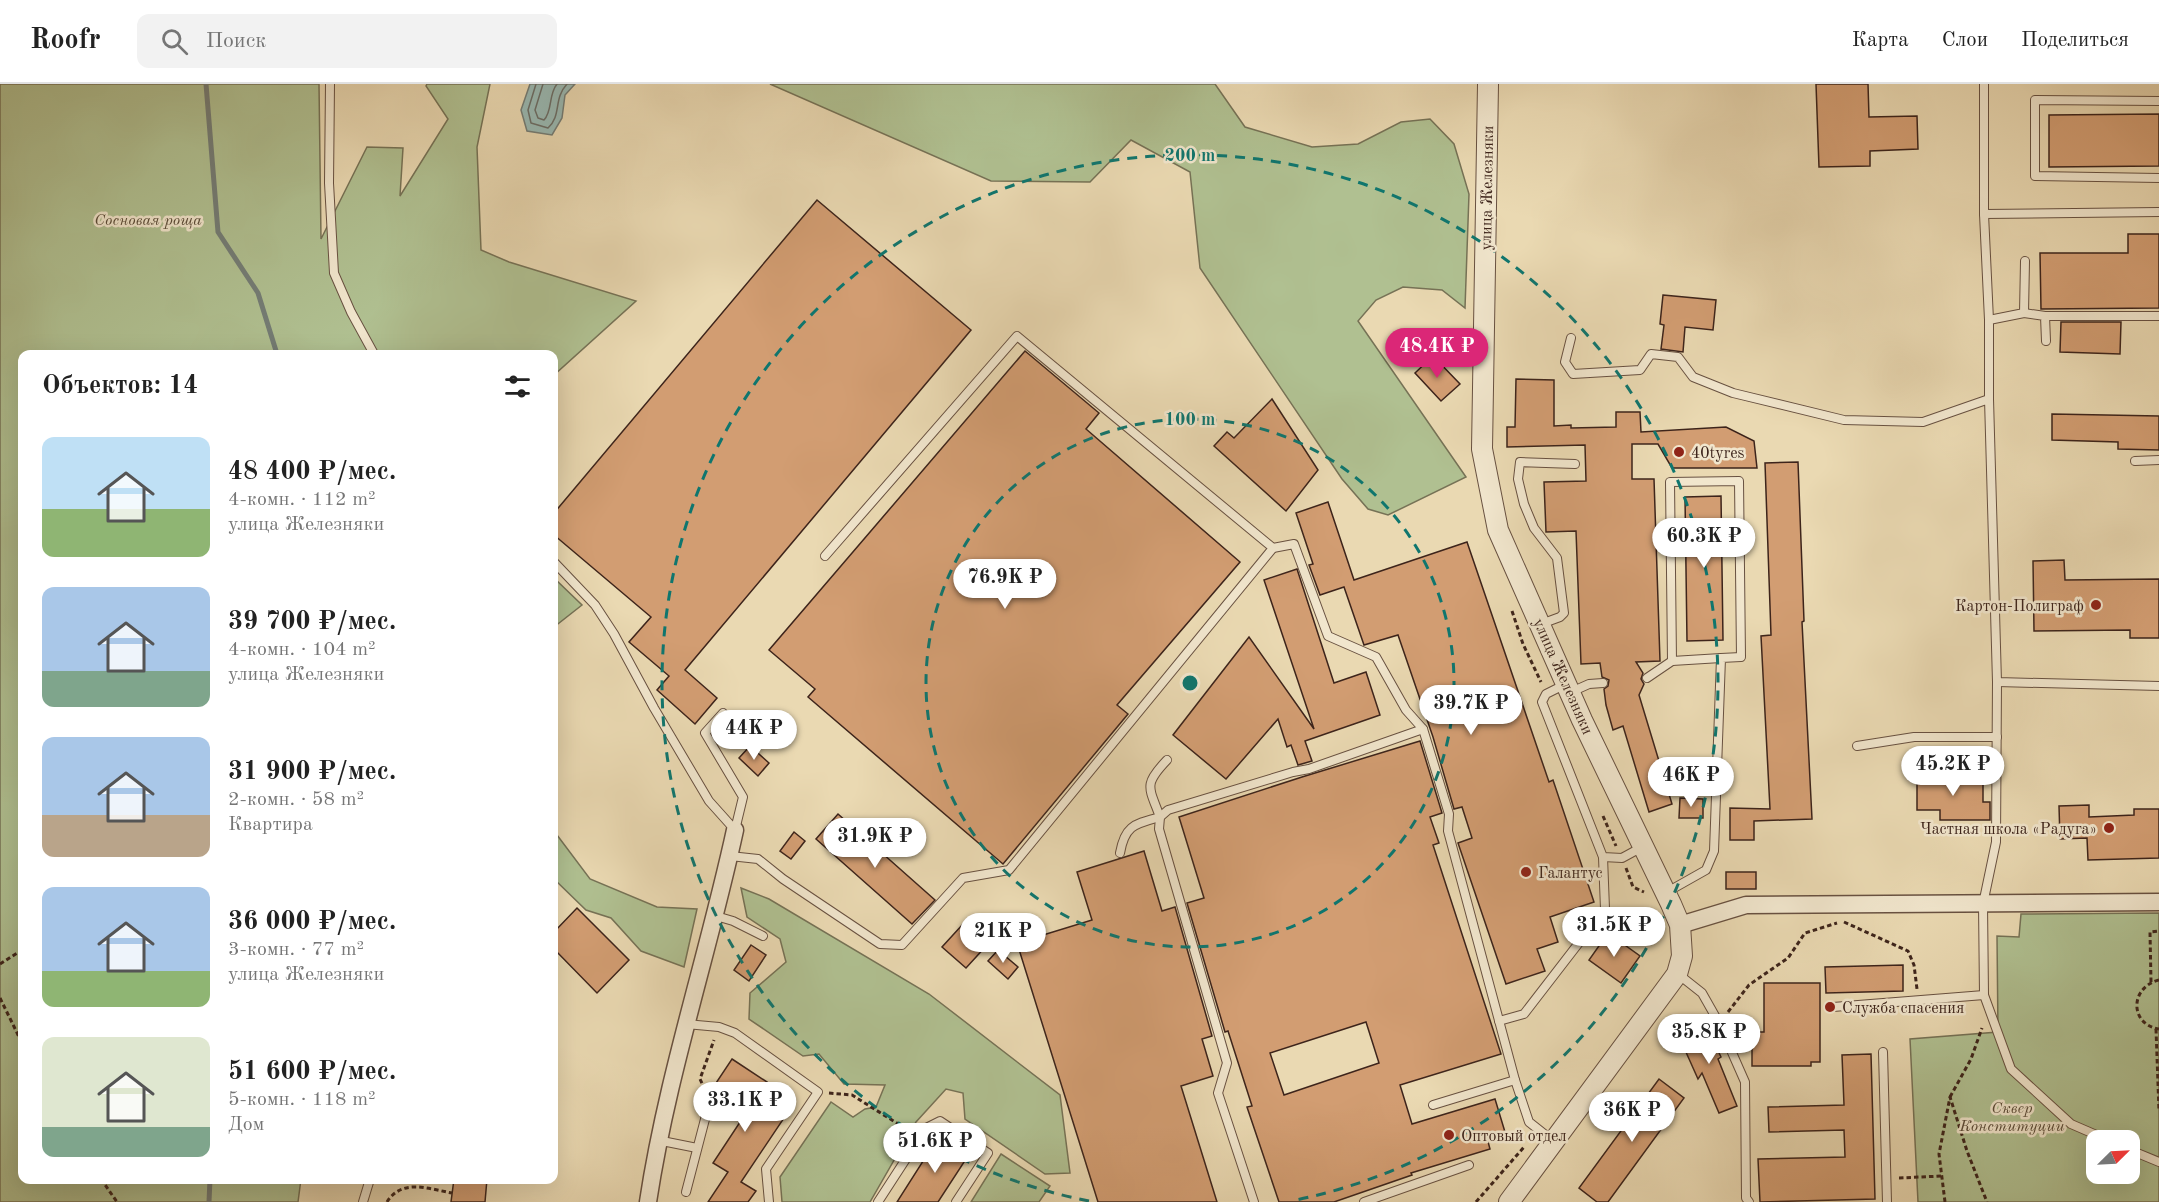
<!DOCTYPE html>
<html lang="ru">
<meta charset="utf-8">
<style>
:root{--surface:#fff;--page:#f2f2f2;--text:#222;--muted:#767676;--line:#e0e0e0;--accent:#db2777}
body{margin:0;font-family:"Old Standard TT",serif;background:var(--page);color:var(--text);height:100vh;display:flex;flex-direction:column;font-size:22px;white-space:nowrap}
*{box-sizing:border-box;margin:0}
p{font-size:20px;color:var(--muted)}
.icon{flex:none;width:33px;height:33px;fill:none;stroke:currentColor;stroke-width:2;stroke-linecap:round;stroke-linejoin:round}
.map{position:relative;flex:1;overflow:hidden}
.drawer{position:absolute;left:18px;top:266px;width:540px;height:834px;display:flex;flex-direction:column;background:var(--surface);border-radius:12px;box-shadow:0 6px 24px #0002}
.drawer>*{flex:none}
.needle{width:39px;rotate:66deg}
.fabs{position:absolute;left:2086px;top:1046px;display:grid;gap:12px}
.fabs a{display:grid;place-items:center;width:54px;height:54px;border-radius:12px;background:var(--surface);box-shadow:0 6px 24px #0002;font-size:30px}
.price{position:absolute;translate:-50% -51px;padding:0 14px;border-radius:21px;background:#fff;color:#222;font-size:20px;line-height:39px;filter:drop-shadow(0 2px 3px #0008)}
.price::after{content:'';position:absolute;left:50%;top:36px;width:18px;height:14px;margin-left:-9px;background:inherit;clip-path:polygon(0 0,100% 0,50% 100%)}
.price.on{background:var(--accent);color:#fff}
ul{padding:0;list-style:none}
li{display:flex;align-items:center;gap:18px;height:150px;padding:0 24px}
li span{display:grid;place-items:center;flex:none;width:168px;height:120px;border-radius:12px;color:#555}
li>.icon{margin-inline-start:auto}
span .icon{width:72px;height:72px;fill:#fffc;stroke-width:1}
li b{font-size:26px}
h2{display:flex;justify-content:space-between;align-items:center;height:72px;padding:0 24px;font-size:26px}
header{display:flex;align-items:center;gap:36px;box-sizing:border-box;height:84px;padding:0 30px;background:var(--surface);border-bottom:2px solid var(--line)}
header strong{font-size:28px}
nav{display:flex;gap:33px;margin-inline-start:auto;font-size:21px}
.search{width:420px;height:54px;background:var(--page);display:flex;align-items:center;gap:15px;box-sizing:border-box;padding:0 21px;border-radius:12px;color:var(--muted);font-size:22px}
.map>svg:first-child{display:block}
.green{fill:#b0c091;stroke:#767256;stroke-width:1.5;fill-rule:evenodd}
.water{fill:#99b9b3;stroke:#747d76;stroke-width:1.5}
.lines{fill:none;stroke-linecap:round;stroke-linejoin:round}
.shore{stroke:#6b6e67;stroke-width:1.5}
.stream{stroke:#747d76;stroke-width:5}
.building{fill:#d29d72;stroke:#3d241b;stroke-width:1.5;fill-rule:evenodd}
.service-casing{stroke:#685141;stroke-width:10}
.minor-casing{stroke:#685141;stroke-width:19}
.tertiary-casing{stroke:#685141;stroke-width:22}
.path{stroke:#3d241b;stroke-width:3;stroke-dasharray:4.5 3;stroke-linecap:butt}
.service{stroke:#f1e6cd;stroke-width:8}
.minor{stroke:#f1e6cd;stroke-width:16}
.tertiary{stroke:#f1e6cd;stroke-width:20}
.ring{fill:none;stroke:#0f766e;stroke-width:3;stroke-dasharray:10 8}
.poi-dot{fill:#8f2418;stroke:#f1e6cd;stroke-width:2}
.labels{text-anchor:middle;stroke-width:5;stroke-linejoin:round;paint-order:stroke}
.street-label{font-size:16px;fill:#3d241b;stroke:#f1e6cd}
.park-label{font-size:16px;font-style:italic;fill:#5a4b38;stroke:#f1e6cd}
.poi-label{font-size:16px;fill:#3d241b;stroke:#f1e6cd;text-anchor:start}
.centre{fill:#0f766e;stroke:#f1e6cd;stroke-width:3}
.ring-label{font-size:18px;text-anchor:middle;font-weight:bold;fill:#0f766e;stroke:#f1e6cd;stroke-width:5;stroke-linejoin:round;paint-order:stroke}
</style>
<header>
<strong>Roofr</strong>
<div class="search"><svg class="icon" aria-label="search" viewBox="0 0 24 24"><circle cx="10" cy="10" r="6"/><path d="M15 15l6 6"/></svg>Поиск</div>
<nav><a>Карта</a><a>Слои</a><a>Поделиться</a></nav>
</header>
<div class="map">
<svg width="2159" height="1118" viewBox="0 0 2159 1118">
<rect width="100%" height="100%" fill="#ead9b2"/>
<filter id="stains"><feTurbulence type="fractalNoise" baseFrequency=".00333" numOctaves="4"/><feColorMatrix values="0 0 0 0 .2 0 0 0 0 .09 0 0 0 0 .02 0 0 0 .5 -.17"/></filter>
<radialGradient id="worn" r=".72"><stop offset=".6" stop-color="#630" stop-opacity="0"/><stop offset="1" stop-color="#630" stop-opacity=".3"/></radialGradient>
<g class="green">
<path d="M0 0H319L321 155 367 63 403 64 400 112 448 35 426 2 427 0H490L477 63 481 166 509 178 636 217 554 291V270H22V1095H301L298 1118H0Z"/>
<path d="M770 0H1215L1245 43 1312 63 1358 60 1401 38 1430 35 1454 60 1469 110 1465 224 1442 206 1403 203 1376 216 1358 237 1466 393 1388 431 1368 425 1342 395 1200 184 1190 88 1131 56 1090 98 991 97Z"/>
<path d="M554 494 582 521 554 543Z"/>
<path d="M554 747 590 795 657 823 697 825 684 883 641 867 611 834 586 826 554 795Z"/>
<path d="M741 804 769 815 929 910 1060 1011 1070 1089 1045 1090 965 1035 963 1009 946 1005 916 1038 870 1118H782L780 1093 831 1018 853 1033 865 1025 876 1023 885 1001 844 1000 819 970 803 972 749 935 750 909 786 878 780 855 747 833Z"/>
<path d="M2159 829V1118H1918L1910 955 1998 948 1997 852 2019 853 2021 830ZM2097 1056H2130V1089H2097Z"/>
<path d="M1001 1070 1050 1102 1039 1118H971Z"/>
</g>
<path class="water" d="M530 0H575L565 11 562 34 552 51 527 47 521 26Z"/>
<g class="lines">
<g class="shore">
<path d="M536 0 528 26 531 39 548 44C562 31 553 15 567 0"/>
<path d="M543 0 535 26 538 34 544 36C553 26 548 11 557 0"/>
</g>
<g class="stream">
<path d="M206 0 218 148 258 209 277 270"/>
<path d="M209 1118 210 1095"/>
</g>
</g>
<g class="building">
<path d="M1816 0H1868L1869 33 1917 32 1918 65 1870 67V82L1819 83Z"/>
<path d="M2159 30V82L2049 83V31Z"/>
<path d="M817 116 971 246 685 586 717 614 695 640 657 606 669 592 629 558 651 533 554 451V429Z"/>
<path d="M2128 150H2159V224L2041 225 2040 169H2128Z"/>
<path d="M1663 211 1716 216 1713 246 1685 243 1683 268 1661 265 1664 241 1660 240Z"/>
<path d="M2061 238H2121L2120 270 2060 268Z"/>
<path d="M1025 267 1099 329 1086 345 1240 478 1117 621 1128 630 1003 780 808 613 815 605 769 566Z"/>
<path d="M1433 272 1460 300 1441 317 1415 289Z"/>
<path d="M1516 295 1554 296V342L1571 341V344L1616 343V328H1640L1641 348 1726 343 1754 357 1757 384H1672L1658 360H1632V395H1654L1660 577 1636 578 1643 589 1641 595 1644 600 1639 611 1672 720 1649 728 1623 642 1613 646 1606 621 1604 605 1608 602 1609 596 1602 593 1600 579 1581 580 1576 447 1546 448 1544 398 1586 397 1585 361 1507 363V343H1515Z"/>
<path d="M1272 315 1318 386 1286 427 1214 362 1227 348 1234 354Z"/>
<path d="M2052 330 2159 332V366L2118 365V358L2052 356Z"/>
<path d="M1798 378 1804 537 1802 538 1812 735 1754 737V756H1730V724L1770 725 1761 552 1771 551 1765 379Z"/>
<path d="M1721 412 1723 556 1687 557 1685 413Z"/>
<path d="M1328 418 1354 496 1467 458 1549 698 1553 696 1594 818 1550 833 1558 858 1537 865 1545 887 1506 900 1458 759 1472 754 1462 723 1454 725 1433 653 1398 551 1364 561 1344 503 1320 511 1309 481 1313 480 1296 429Z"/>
<path d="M2064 476 2065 496 2159 495V554H2130V546L2034 547 2033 477Z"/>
<path d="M1297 485 1334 599 1366 588 1380 631 1305 657 1312 677 1298 681 1291 661 1287 663 1278 635 1226 695 1173 651 1249 553 1314 645 1264 496Z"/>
<path d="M1420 657 1442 729 1430 733 1439 759 1433 761 1501 970 1400 1001 1412 1040 1495 1015 1505 1048 1487 1054 1490 1065 1411 1089 1412 1091 1334 1118H1279L1247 1023 1252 1022 1228 947 1225 948 1187 819 1204 814 1179 733 1302 693ZM1366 938 1379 979 1284 1011 1270 969Z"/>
<path d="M750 662 769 679 758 692 739 674Z"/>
<path d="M1917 691 1983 692V718H1990V736H1940V726H1917Z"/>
<path d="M1680 714 1703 715V734H1679Z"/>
<path d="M2089 721V733L2134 731V725H2159V774L2088 776 2087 754 2060 755 2059 722Z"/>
<path d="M838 730 935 816 912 840 816 755Z"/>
<path d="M794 748 805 757 791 775 780 767Z"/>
<path d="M1144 767 1162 827 1175 823 1212 952 1202 955 1213 992 1181 1002 1217 1118H1098L1017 859 1092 836 1077 788Z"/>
<rect x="1726" y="788" width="30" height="17"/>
<path d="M577 824 629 876 597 909 554 865V848Z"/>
<path d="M963 840 987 861 966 884 942 863Z"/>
<path d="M1608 849 1640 872 1621 899 1589 876Z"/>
<path d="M751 861 766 871 749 897 734 886Z"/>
<path d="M998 866 1018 883 1008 895 988 877Z"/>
<path d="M1903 881V907L1826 909 1825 883Z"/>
<path d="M1764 899H1820V978H1811V982H1752V948H1764Z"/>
<path d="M1704 937 1721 973 1718 975 1737 1022 1719 1029 1702 989 1698 995 1681 957 1691 953 1687 944Z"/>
<path d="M1871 970 1875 1115 1760 1118 1758 1075 1845 1073 1844 1046 1769 1048 1768 1023 1844 1021 1842 971Z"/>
<path d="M732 975 767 998 759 1009 788 1028 741 1098 756 1107 748 1118H708L728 1088 713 1079 750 1023 716 999Z"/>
<path d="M1659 995 1684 1014 1608 1118H1597L1579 1104Z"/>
<path d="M939 1052 968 1072 938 1118H897Z"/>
<path d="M454 1095H487L485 1118H451Z"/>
</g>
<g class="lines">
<g class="service-casing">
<g id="service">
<path d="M330 0 329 99 334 189 351 228 374 270"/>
<path d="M2159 17 2035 16V92L2159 94"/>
<path d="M1984 130V0"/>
<path d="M2024 229 2045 232 2046 257"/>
<path d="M2045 232H2159"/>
<path d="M1989 236 1984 130 2159 128"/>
<path d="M1571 254 1565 278 1573 290 1640 286 1651 270 1678 273 1693 293 1733 309 1844 336 1923 338 1989 315 1997 598 2159 602"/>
<path d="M1989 315V236L2024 229 2025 177"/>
<path d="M2135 377 2159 376"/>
<path d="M1273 464 1294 460 1328 552 1376 573 1406 626 1423 645"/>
<path d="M554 478 595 521 614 550 654 624 709 717 735 746 743 713 705 649 723 629"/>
<path d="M1541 540 1560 533 1564 529 1557 474 1534 444 1524 420 1518 395 1520 378 1575 380"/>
<path d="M1647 594 1672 577 1721 574"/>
<path d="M1997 598 1996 758 1983 820 1984 911 2011 985 2071 1040 2108 1056"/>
<path d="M1566 600 1546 610 1542 618 1603 773 1622 774 1644 762"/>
<path d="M1571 608 1589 600 1603 599"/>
<path d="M1857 662 1914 653H1997"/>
<path d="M1120 769C1125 741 1135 740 1160 733 1149 703 1143 701 1167 676"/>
<path d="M730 772 758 775 783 795 880 860 902 861 963 794 1009 786 1273 464 1017 252 825 472"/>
<path d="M1667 808 1706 786 1714 767 1721 574 1741 573 1739 397 1670 398 1672 577"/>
<path d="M716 832 733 837 763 852"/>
<path d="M1678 890 1702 909 1719 939 1745 998 1746 1114 1749 1118"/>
<path d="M1833 923 1984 911"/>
<path d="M1499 937 1524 930 1605 825 1603 773"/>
<path d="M686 940 719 943 735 949 818 1008 766 1085 769 1118"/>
<path d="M1883 968 1887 1118"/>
<path d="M1515 996 1529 1038 1553 1057"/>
<path d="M657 1056 697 1064"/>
<path d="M2130 1066 2159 1078"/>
<path d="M686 1108 710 1016"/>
<path d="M363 1118 370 1095"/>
<path d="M878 1118 926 1044 940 1037 988 1069 956 1118"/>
<path d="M1254 1118 1218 1009 1227 979 1159 745 1160 733 1168 726 1293 688 1309 685 1423 645 1449 730 1448 747 1515 996 1433 1021"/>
<path d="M1364 1118 1469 1081"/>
</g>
</g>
<g class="minor-casing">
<g id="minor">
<path d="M1680 841 1746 821 2159 818"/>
<path d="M648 1118C667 992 708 871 735 746"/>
</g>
</g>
<g class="tertiary-casing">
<path id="tertiary" d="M1488 0 1482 365 1498 446 1582 636 1671 820 1680 841 1682 872 1677 890 1509 1118"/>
</g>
<g class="path">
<path d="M1512 527 1523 560 1541 598"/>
<path d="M1603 732 1616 762"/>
<path d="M1626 784 1633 803 1644 808"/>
<path d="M1844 838 1908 867 1914 881 1917 905"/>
<path d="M0 880 22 866"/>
<path d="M2159 896C2130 903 2129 940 2159 945"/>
<path d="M2151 898 2150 848 2159 847"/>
<path d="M0 914 22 959"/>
<path d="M1728 928 1749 901 1788 874 1805 849 1837 839"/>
<path d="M2156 945 2159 1027"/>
<path d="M705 1006 700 995 714 956"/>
<path d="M829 1009 852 1011 911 1048"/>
<path d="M1950 1013 1971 975 1982 944"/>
<path d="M1899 1094 1942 1092"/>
<path d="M101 1095 117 1118"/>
<path d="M387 1118C402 1094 429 1105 452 1109"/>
<path d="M1476 1118 1524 1063"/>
<path d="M1945 1118 1939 1070 1950 1013 1967 1067 1987 1118"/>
</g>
<use href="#service" class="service"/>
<use href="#minor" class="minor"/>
<use href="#tertiary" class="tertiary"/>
</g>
<g class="ring">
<circle cx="1190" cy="599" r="264"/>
<path d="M1089 1117A528 528 0 1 1 1291 1117"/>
</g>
<g class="poi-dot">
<circle cx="1679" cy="368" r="6"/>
<circle cx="2096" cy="521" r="6"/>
<circle cx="2109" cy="744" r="6"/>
<circle cx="1526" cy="788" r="6"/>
<circle cx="1830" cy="923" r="6"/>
<circle cx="1449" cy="1051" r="6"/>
</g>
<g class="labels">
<g class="street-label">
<text transform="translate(1486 104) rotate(-89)" y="6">улица Железняки</text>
<text transform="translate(1564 592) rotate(66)" y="6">улица Железняки</text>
</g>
<g class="park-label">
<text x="148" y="141">Сосновая роща</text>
<text x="2012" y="1029">Сквер<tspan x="2012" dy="18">Конституции</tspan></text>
</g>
<g class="poi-label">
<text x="1691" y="374">40tyres</text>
<text x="2084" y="527" text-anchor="end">Картон-Полиграф</text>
<text x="2097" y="750" text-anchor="end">Частная школа «Радуга»</text>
<text x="1538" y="794">Галантус</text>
<text x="1842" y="929">Служба спасения</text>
<text x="1461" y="1057">Оптовый отдел</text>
</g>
</g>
<circle cx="1190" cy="599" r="9" class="centre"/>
<g class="ring-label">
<text x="1190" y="77">200 m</text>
<text x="1190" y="341">100 m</text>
</g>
<rect width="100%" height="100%" filter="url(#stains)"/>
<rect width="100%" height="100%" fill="url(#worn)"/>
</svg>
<div class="fabs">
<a><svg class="needle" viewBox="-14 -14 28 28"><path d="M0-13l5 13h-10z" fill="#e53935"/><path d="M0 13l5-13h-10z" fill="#767676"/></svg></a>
</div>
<b class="price on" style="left:1437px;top:295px">48.4K ₽</b>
<b class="price" style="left:1704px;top:485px">60.3K ₽</b>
<b class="price" style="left:1005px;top:526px">76.9K ₽</b>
<b class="price" style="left:1471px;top:652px">39.7K ₽</b>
<b class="price" style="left:754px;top:677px">44K ₽</b>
<b class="price" style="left:1953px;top:713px">45.2K ₽</b>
<b class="price" style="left:1691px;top:724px">46K ₽</b>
<b class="price" style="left:875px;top:785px">31.9K ₽</b>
<b class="price" style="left:1614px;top:874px">31.5K ₽</b>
<b class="price" style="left:1003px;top:880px">21K ₽</b>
<b class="price" style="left:1709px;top:981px">35.8K ₽</b>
<b class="price" style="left:745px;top:1049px">33.1K ₽</b>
<b class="price" style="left:1632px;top:1059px">36K ₽</b>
<b class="price" style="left:935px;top:1090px">51.6K ₽</b>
<section class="drawer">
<h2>Объектов: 14<svg class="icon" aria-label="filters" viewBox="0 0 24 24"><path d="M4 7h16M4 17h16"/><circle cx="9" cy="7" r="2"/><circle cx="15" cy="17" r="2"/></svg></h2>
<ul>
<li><span style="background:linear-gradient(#bfe0f5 60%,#8fb573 0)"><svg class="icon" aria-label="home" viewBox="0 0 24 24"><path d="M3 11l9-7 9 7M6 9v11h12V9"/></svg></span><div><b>48 400 ₽/мес.</b><p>4-комн. · 112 m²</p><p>улица Железняки</p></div></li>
<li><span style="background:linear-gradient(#a9c7e8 70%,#7fa58c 0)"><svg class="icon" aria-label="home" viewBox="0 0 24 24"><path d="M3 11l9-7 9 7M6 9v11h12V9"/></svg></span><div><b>39 700 ₽/мес.</b><p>4-комн. · 104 m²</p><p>улица Железняки</p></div></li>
<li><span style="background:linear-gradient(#a9c7e8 65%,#b9a48a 0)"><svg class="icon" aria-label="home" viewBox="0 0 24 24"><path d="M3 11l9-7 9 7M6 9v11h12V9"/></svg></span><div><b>31 900 ₽/мес.</b><p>2-комн. · 58 m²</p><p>Квартира</p></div></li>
<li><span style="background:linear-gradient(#a9c7e8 70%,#8fb573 0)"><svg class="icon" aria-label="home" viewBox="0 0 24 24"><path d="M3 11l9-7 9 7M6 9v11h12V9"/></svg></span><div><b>36 000 ₽/мес.</b><p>3-комн. · 77 m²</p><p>улица Железняки</p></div></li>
<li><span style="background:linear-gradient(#dfe7d0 75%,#7fa58c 0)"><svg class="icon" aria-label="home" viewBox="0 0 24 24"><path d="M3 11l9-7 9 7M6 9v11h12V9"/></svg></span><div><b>51 600 ₽/мес.</b><p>5-комн. · 118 m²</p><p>Дом</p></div></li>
</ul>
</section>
</div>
